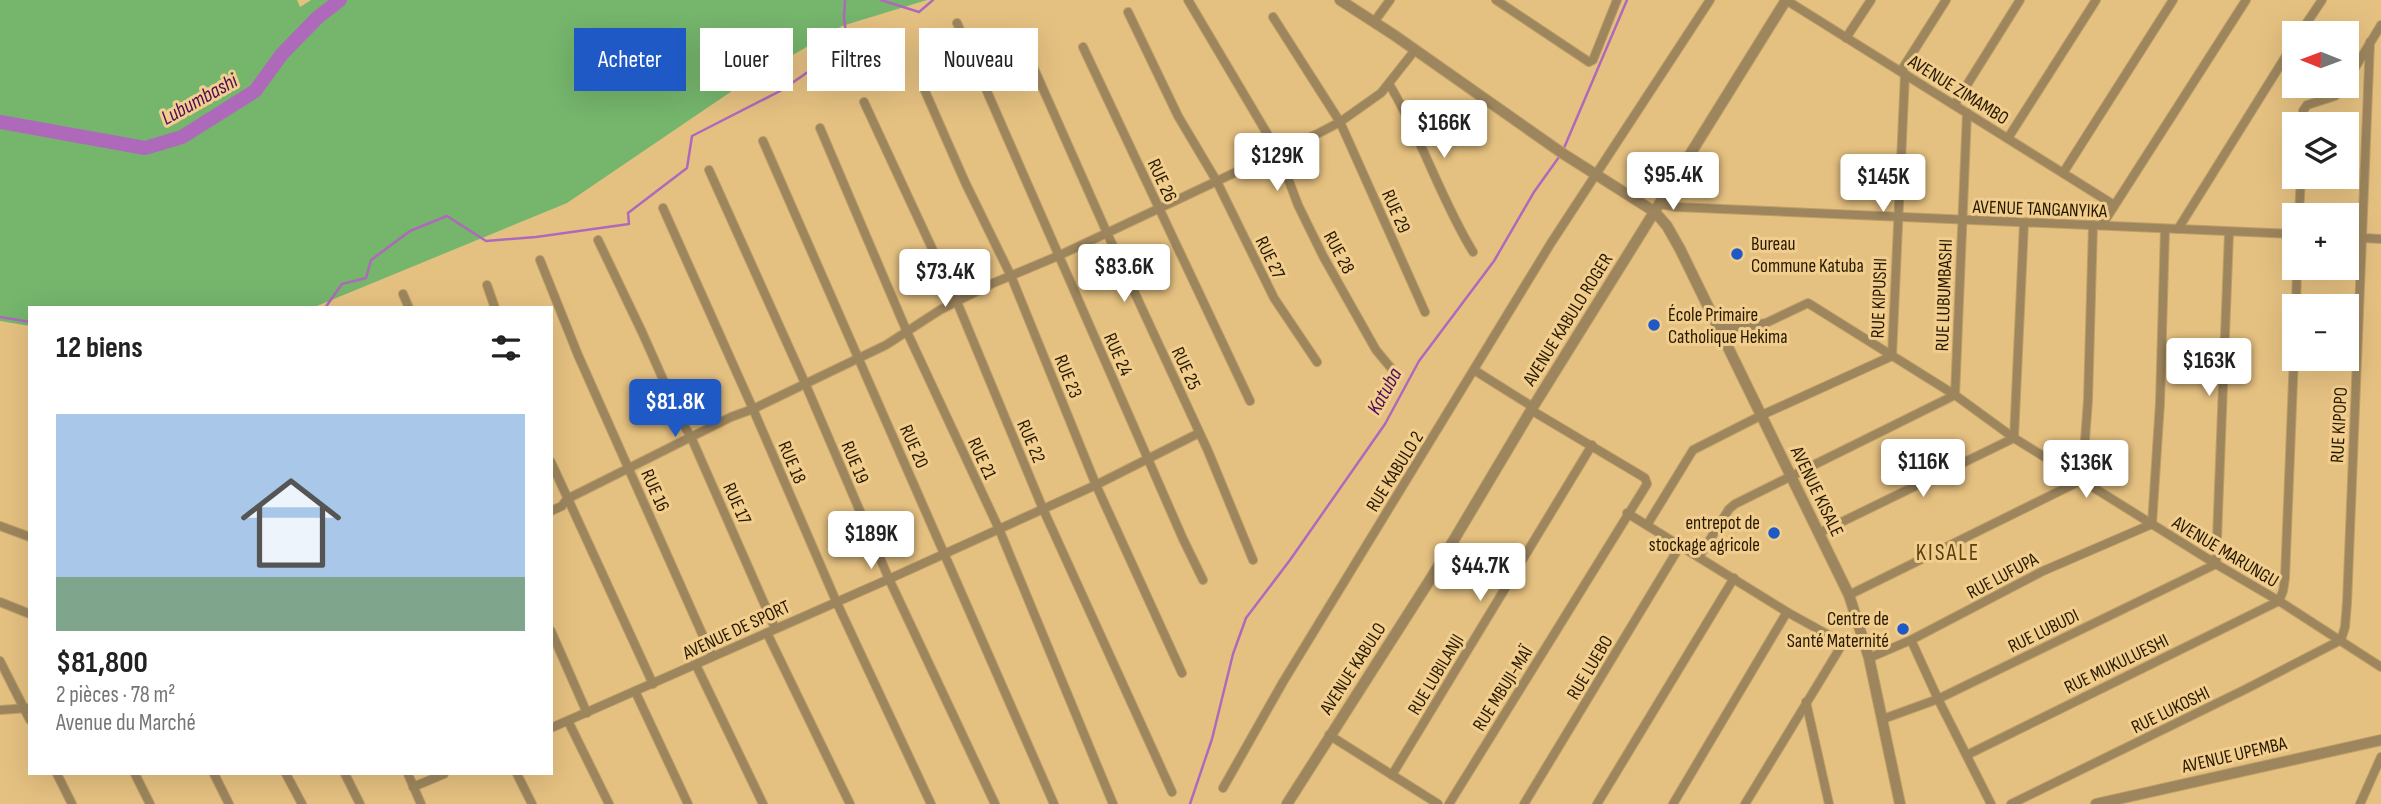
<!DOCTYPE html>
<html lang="fr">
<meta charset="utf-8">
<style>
:root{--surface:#fff;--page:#f2f2f2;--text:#222;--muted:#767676;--line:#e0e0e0;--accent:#1f59c6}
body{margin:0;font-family:"Sofia Sans Condensed",sans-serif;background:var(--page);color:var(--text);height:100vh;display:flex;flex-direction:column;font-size:26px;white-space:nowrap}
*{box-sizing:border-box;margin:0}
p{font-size:23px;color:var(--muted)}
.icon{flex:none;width:38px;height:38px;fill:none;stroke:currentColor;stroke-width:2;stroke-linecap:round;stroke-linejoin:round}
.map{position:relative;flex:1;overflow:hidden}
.details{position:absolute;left:28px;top:306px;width:525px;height:469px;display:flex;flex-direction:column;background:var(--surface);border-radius:0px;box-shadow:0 7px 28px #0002}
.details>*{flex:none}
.top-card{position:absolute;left:574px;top:28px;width:665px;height:63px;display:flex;gap:14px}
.needle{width:46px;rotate:271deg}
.fabs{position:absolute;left:2282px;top:21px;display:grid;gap:14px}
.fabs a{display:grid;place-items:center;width:77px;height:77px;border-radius:0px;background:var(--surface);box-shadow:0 7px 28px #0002;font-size:35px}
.price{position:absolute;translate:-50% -60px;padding:0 16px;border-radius:7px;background:#fff;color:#222;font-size:23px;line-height:46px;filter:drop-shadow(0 2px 4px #0008)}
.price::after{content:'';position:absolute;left:50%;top:42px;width:21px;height:16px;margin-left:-10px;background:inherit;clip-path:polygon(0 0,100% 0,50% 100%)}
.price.active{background:var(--accent);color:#fff}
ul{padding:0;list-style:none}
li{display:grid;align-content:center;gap:14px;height:371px;padding:0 28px}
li+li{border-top:2px solid var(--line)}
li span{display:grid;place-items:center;height:217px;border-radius:0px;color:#555}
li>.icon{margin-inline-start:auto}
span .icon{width:126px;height:126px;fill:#fffc;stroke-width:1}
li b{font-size:30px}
h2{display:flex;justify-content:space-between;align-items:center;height:84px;padding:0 28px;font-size:30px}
.chip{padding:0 24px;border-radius:0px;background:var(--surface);box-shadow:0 7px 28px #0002;font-size:24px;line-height:63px}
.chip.active{background:var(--accent);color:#fff}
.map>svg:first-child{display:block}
.green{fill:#75b56c}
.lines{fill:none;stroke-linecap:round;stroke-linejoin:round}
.stream{stroke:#af69bb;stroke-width:2.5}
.river{stroke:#af69bb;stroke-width:14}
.minor-casing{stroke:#bf9f67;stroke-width:10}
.tertiary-casing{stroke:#bf9f67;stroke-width:12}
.minor{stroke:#9d865e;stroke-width:8}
.tertiary{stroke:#9d865e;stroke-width:10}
.poi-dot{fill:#1f59c6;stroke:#f2ce8e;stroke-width:2.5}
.labels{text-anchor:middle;stroke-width:6;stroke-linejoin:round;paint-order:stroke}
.street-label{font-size:19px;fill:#261900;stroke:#f2ce8e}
.poi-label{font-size:19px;fill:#261900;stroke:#f2ce8e;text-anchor:start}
.water-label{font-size:21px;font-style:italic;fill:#4f0b5a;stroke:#f2ce8e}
.quarter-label{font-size:23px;letter-spacing:2px;fill:#5b4210;stroke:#f2ce8e}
</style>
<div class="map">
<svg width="2381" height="804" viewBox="0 0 2381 804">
<rect width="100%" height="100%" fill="#e5c181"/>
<path class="green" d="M0 0H297L300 7 311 0H927L842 26 732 91 567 203 312 308H30V326L0 321Z"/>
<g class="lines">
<g class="stream">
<path d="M881 0 919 12 933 0"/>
<path d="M1564 148 1627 0"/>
<path d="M325 308 342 284 366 278 371 260 410 231 447 216 486 241 536 237 629 224 628 213 687 168 692 136 782 90 828 58 849 59 844 17 845 0"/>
<path d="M0 317 30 322"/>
<path d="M1190 804 1212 739 1233 654 1246 618 1290 560 1385 424 1419 361 1494 261 1534 192 1559 157"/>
</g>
<path class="river" d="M0 122 145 148 182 137 255 91 282 54 317 18 340 0"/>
<g class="minor-casing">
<g id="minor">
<path d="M1188 0 1278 152 1298 205 1323 256 1376 350 1391 368"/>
<path d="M1496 0 1589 62 1593 60 1617 0"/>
<path d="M1786 0 2114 205"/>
<path d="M1128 12 1178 116 1216 180 1274 298 1317 362"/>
<path d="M1273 17 1340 122 1425 312"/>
<path d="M1374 22 1390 0"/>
<path d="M957 23 1183 539 1203 580"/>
<path d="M2300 33 2322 0"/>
<path d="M1020 37 1107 233 1208 451 1253 560"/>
<path d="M1846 38 1871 0"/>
<path d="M1083 47 1250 401"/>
<path d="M1901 71 1946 0"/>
<path d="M2347 81 2381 25"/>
<path d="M1389 84C1422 138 1440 198 1473 252"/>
<path d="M925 91 965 182 1011 276 1096 485 1182 673"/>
<path d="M864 102 957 302 1043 509 1172 792"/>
<path d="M1955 104 2020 0"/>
<path d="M2303 124V111L2307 105 2335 96 2344 86"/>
<path d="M820 128 907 332 999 529 1113 804"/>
<path d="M2008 138 2096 0"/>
<path d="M763 141 1054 804"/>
<path d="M709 170 805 383 889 579 995 804"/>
<path d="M2063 173 2173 0"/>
<path d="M1660 204 1676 207 2294 234"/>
<path d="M663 208 753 409 836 601 931 804"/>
<path d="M2299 215 2301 177"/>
<path d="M2102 225 2246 0"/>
<path d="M2178 229 2294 43"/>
<path d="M2347 237 2381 239"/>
<path d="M598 240 642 332 682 422 691 437 775 628"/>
<path d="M540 260 578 355 712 656"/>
<path d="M487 285 495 308"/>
<path d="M403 294 409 308"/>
<path d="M2296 306 2297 268"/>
<path d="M1719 328 1745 327 1766 323 1808 303 1955 395 2014 438 2216 564 2279 601 2381 667"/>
<path d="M1474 370 1533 407"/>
<path d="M551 462 653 684"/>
<path d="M551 511 562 506 567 499 731 417 753 409 886 345 940 310 991 284 1058 256 1319 133 1340 122 1381 93 1415 50"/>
<path d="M1627 513 1787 612 1843 643 1863 639"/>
<path d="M1647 525 1693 450 1762 415 1892 356 1905 74"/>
<path d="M0 526 30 537"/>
<path d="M1819 533 2014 438 2024 223"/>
<path d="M1699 557 1729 509 1735 504 1955 395 1967 113"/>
<path d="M1849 595 2082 480 2088 400 2093 225"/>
<path d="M0 602 30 614"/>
<path d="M551 631 587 713"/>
<path d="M767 633 850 804"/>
<path d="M1911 640 1938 699 1991 804"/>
<path d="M1869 658 1911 640 2043 571 2152 524 2160 403 2165 229"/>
<path d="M0 661 30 720"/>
<path d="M696 665 763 804"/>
<path d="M635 691 688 804"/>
<path d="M1806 702 1829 804"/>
<path d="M0 710 28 708"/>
<path d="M1883 719 1938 699 2216 564 2229 233"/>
<path d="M568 721 609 804"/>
<path d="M551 728 889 579 1096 485 1199 433"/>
<path d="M1329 735 1438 804"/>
<path d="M1967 755 2279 601 2283 591 2285 578 2294 356"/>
<path d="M57 774 72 804"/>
<path d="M135 774 150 804"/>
<path d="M214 774 229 804"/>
<path d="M286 774 302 804"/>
<path d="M345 774 360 804"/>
<path d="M408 774 421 804"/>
<path d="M517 774 532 804"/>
<path d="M1392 775 1592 445"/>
<path d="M413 787 444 774"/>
<path d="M1223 788 1283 682 1551 243 1710 0"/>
<path d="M1449 804 1647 484 1645 478 1531 410"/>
<path d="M1524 804 1680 546"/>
<path d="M1597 804 1734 578"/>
<path d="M1673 804 1787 612"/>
<path d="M1745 804 1843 643"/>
<path d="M2011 804 2246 689 2341 640 2345 627 2347 603 2370 42"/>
<path d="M2360 804 2381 757"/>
</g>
</g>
<g class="tertiary-casing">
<g id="tertiary">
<path d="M1340 0 1394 35 1562 153 1655 212 1667 226 1680 249 1849 595 1869 658 1900 804"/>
<path d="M1287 804 1433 575 1533 407 1786 0"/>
<path d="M2096 804 2381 740"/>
</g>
</g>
<use href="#minor" class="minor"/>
<use href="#tertiary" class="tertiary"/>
</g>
<g class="poi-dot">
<circle cx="1737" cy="254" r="7"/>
<circle cx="1654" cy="325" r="7"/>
<circle cx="1774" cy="533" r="7"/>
<circle cx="1903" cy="629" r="7"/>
</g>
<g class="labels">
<g class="street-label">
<text transform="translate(1959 89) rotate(32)" y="7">AVENUE ZIMAMBO</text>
<text transform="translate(1163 180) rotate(65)" y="7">RUE 26</text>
<text transform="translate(2040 208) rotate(2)" y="7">AVENUE TANGANYIKA</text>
<text transform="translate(1397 211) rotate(66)" y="7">RUE 29</text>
<text transform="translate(1340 252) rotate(62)" y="7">RUE 28</text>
<text transform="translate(1271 257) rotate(64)" y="7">RUE 27</text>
<text transform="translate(1943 295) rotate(-88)" y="7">RUE LUBUMBASHI</text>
<text transform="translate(1878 298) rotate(-88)" y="7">RUE KIPUSHI</text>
<text transform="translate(1567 319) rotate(-58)" y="7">AVENUE KABULO ROGER</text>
<text transform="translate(1119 354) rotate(66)" y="7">RUE 24</text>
<text transform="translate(1187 368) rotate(65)" y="7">RUE 25</text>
<text transform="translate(1069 376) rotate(68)" y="7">RUE 23</text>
<text transform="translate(2338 425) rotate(-87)" y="7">RUE KIPOPO</text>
<text transform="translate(1032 441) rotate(67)" y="7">RUE 22</text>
<text transform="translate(915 446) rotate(66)" y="7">RUE 20</text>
<text transform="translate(983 458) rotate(65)" y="7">RUE 21</text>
<text transform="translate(793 462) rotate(67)" y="7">RUE 18</text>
<text transform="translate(856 462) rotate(67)" y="7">RUE 19</text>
<text transform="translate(1394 471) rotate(-58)" y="7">RUE KABULO 2</text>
<text transform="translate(656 490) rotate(66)" y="7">RUE 16</text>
<text transform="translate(1818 491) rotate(64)" y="7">AVENUE KISALE</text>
<text transform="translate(738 503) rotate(66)" y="7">RUE 17</text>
<text transform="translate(2226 551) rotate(31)" y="7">AVENUE MARUNGU</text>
<text transform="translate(2002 575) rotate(-28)" y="7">RUE LUFUPA</text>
<text transform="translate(736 629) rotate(-25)" y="7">AVENUE DE SPORT</text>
<text transform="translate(2043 630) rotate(-26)" y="7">RUE LUBUDI</text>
<text transform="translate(2116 663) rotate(-26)" y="7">RUE MUKULUESHI</text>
<text transform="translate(1589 667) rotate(-59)" y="7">RUE LUEBO</text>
<text transform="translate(1352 668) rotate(-57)" y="7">AVENUE KABULO</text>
<text transform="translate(1435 674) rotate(-59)" y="7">RUE LUBILANJI</text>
<text transform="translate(1502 688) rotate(-58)" y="7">RUE MBUJI-MAÏ</text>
<text transform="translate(2170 709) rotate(-26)" y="7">RUE LUKOSHI</text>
<text transform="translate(2234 754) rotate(-13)" y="7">AVENUE UPEMBA</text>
</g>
<g class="poi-label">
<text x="1751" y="250">Bureau<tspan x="1751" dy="22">Commune Katuba</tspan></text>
<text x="1668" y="321">École Primaire<tspan x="1668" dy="22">Catholique Hekima</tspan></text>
<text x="1760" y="529" text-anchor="end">entrepot de<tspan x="1760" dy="22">stockage agricole</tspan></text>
<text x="1889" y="625" text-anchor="end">Centre de<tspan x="1889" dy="22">Santé Maternité</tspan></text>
</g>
<g class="water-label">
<text transform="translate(199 99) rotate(-29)" y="7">Lubumbashi</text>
<text transform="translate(1384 391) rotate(-61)" y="7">Katuba</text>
</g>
<g class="quarter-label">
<text x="1948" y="560">KISALE</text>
</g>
</g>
</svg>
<div class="fabs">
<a><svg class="needle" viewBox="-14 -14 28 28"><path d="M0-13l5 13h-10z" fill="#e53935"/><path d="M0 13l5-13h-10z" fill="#767676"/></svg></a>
<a><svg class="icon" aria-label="layers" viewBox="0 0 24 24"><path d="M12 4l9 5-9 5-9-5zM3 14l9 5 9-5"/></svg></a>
<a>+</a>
<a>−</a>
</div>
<b class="price" style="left:1444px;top:160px">$166K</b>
<b class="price" style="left:1277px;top:193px">$129K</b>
<b class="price" style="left:1673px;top:212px">$95.4K</b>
<b class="price" style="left:1883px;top:214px">$145K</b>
<b class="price" style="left:1124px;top:304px">$83.6K</b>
<b class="price" style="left:945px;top:309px">$73.4K</b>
<b class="price" style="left:2209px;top:398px">$163K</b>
<b class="price active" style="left:675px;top:439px">$81.8K</b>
<b class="price" style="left:1923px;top:499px">$116K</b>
<b class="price" style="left:2086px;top:500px">$136K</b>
<b class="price" style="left:871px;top:571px">$189K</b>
<b class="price" style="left:1480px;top:603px">$44.7K</b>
<div class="top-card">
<a class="chip active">Acheter</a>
<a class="chip">Louer</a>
<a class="chip">Filtres</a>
<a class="chip">Nouveau</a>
</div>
<section class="details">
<h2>12 biens<svg class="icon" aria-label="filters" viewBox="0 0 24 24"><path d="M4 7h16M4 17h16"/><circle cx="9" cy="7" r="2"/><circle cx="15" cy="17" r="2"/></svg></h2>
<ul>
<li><span style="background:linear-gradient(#a9c7e8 75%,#7fa58c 0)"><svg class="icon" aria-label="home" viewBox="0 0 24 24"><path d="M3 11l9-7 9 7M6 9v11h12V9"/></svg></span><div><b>$81,800</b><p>2 pièces · 78 m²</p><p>Avenue du Marché</p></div></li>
</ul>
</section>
</div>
